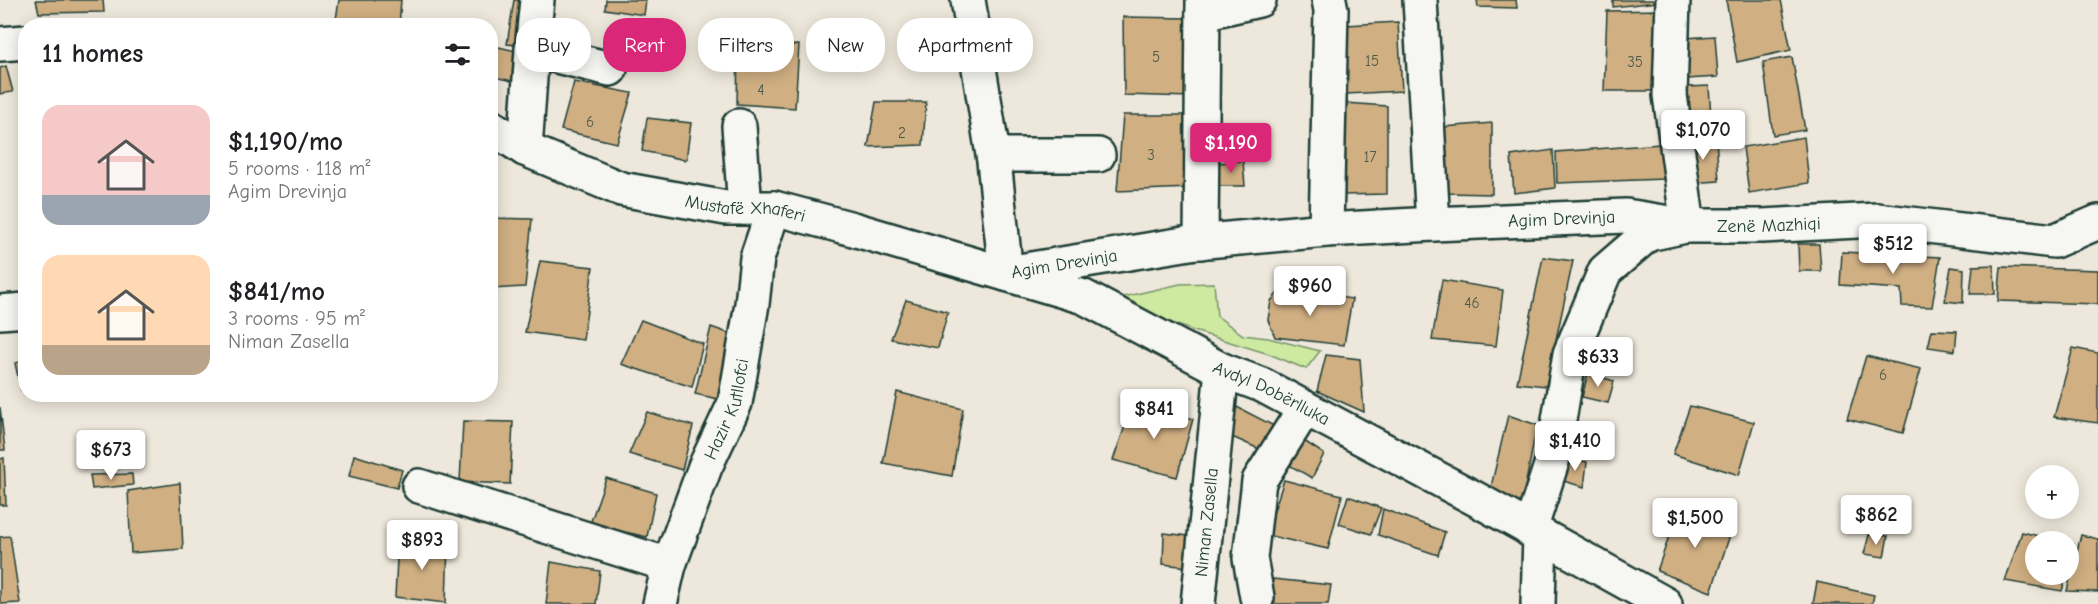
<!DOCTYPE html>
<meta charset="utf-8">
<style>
:root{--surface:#fff;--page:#f6f6f6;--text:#202124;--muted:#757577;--accent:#db2777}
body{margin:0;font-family:"Comic Neue",sans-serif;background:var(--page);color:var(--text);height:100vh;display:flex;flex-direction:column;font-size:22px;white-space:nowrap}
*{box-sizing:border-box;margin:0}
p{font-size:20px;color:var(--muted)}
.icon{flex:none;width:33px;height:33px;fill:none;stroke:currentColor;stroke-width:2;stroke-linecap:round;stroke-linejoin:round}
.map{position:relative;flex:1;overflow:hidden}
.side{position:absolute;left:18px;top:18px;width:480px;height:384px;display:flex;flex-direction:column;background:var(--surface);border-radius:24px;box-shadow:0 3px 15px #0003}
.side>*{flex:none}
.hud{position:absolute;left:516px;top:18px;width:570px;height:54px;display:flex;gap:12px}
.buttons{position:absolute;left:2025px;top:465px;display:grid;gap:12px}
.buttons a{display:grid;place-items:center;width:54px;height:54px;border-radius:50%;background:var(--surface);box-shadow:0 3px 15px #0003;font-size:30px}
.price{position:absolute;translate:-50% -51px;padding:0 14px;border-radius:6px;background:#fff;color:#222;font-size:20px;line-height:39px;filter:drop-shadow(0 2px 3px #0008)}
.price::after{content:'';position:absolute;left:50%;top:36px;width:18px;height:14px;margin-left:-9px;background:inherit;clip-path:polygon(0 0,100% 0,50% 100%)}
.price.selected{background:var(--accent);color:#fff}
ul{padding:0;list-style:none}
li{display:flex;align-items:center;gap:18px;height:150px;padding:0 24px}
li span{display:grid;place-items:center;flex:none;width:168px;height:120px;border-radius:18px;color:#555}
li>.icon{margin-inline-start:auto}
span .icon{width:72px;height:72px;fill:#fffc;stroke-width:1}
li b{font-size:26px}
h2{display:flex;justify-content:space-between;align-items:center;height:72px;padding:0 24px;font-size:26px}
.tag{padding:0 21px;border-radius:24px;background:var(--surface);box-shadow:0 3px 15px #0003;font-size:21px;line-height:54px}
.tag.selected{background:var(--accent);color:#fff}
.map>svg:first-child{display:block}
.green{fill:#ceeaa1;stroke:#76946a;stroke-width:1.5}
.building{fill:#d0af83;stroke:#1f3d34;stroke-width:1.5}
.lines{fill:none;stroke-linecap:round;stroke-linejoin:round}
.minor-casing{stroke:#1f3d34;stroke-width:38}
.minor{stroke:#f6f6f2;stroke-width:33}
.labels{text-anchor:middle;stroke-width:5;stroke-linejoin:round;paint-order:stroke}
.number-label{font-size:15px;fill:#4b5a48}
.street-label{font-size:18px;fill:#1f3d34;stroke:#f6f6f2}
</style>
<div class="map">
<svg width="2098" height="604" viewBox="0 0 2098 604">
<rect width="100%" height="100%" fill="#eee8dc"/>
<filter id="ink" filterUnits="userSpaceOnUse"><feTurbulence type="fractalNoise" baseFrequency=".0167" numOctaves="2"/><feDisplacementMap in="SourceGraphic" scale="12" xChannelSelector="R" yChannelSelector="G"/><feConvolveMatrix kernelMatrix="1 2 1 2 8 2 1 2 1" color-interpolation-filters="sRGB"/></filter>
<g filter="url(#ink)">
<path class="green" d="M1214 283 1217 316 1243 335 1268 338 1320 351 1306 369 1269 354 1194 331 1110 300 1180 284Z"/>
<g class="building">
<path d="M36 0H103L104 12 39 13Z"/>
<path d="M339 0H401L399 26H335Z"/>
<path d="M514 0H534L526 46 507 44Z"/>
<path d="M606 0H646L644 15 605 9Z"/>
<path d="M1477 0H1516L1517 8 1478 7Z"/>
<path d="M1613 0H1657V2L1613 7Z"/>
<path d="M1726 0H1781L1791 50 1737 62Z"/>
<path d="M1661 10 1665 91H1604L1607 11Z"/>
<path d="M1123 17 1189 18 1191 97 1124 95Z"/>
<path d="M1398 22 1402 91 1347 94 1346 25Z"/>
<path d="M985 24H1012L1016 59 986 64Z"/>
<path d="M1715 36 1718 77 1687 79 1685 38Z"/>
<path d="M490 45 516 51 512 81 490 76Z"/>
<path d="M799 45 795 108 737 104 738 47Z"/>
<path d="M1792 57 1805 130 1773 135 1763 62Z"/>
<path d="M6 66 13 92 0 94V68Z"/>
<path d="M574 82 632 93 617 143 561 130Z"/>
<path d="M1709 86 1712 133 1690 137 1688 87Z"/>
<path d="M876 102H926L923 145 868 147Z"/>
<path d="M1345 103 1387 106V194L1342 195Z"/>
<path d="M1123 115H1189L1190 188 1117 191Z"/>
<path d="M647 118 691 123 686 160 642 151Z"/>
<path d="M1492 123V194L1446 193 1443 127Z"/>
<path d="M1804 137 1809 183 1749 193 1743 147Z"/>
<path d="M1716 139 1719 181 1691 183 1688 140Z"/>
<path d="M1660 144 1664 179 1557 183 1556 152Z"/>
<path d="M1553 150 1555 188 1514 193 1511 156Z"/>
<path d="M1243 161 1245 186H1219L1217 163Z"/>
<path d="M490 218 532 219 525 287 490 289Z"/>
<path d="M1798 244H1819L1821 271H1799Z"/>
<path d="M1842 252 1940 257 1932 307 1902 306 1901 289 1840 285Z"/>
<path d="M1543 257 1573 261 1546 386 1517 383Z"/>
<path d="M540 261 593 267 583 340 525 332Z"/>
<path d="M1994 265 1995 294H1970L1973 266Z"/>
<path d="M1951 267 1964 269 1963 303 1945 301Z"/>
<path d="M2001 267 2098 270V304L1998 301Z"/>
<path d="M1442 280 1503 290 1496 346 1432 340Z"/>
<path d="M1282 288 1352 299 1344 345 1275 337 1268 320 1271 301Z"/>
<path d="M906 300 948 312 938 348 891 339Z"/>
<path d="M641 320 703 344 692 387 621 364Z"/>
<path d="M711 327 734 335 718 399 695 394Z"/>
<path d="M1932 330 1957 331 1955 351 1928 347Z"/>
<path d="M2073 348 2098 353V423L2054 417Z"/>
<path d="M1326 355 1360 359 1364 412 1317 391Z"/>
<path d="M1866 356 1921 369 1903 433 1847 419Z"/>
<path d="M26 361V388L21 390 15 363Z"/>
<path d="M1588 373 1614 381 1608 403 1582 397Z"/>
<path d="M897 392 963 409 952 476 883 463Z"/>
<path d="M1134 401 1193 419 1177 477 1113 460Z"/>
<path d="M1231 404 1278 428 1268 453 1221 432Z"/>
<path d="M1690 406 1754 422 1739 475 1673 454Z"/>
<path d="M0 407 5 450H0Z"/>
<path d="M647 412 693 426 682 470 629 454Z"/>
<path d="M1508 415 1537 425 1521 508 1489 495Z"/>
<path d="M463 421 513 422 510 484 460 482Z"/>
<path d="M1573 424 1606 431 1600 458 1566 447Z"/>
<path d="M1295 435 1324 454 1312 478 1282 461Z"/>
<path d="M354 455 402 470 397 488 349 476Z"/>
<path d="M4 458 6 505H0V459Z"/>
<path d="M1568 458 1587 462 1584 487 1560 480Z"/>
<path d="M132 474 133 485 92 489 90 475Z"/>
<path d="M606 478 656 493 647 537 590 524Z"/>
<path d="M1284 480 1342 495 1328 549 1266 535Z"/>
<path d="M180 483 183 549 131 553 128 491Z"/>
<path d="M1348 496 1381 508 1371 534 1339 524Z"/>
<path d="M1679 508 1733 526 1711 592 1657 571Z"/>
<path d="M1383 509 1445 532 1438 555 1378 535Z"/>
<path d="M2022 532 2064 542H2036V574H2067L2062 591 2005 581Z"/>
<path d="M1164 533 1189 536 1188 567 1163 564Z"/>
<path d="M1869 535 1888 536 1884 557 1864 554Z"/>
<path d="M2081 535 2098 539V592L2067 591Z"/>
<path d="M10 536 20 603 0 604V537Z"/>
<path d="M398 540 448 544 446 603 395 597Z"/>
<path d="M2068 542 2074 544 2068 567Z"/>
<path d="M551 562 600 571 596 604H546Z"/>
<path d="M1273 579 1331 585 1328 604H1267Z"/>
<path d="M1817 582 1874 595 1872 604H1813Z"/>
</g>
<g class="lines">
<g class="minor-casing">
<g id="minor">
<path d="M968 0 994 161 1006 274"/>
<path d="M1420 0 1433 224"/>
<path d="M1673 0 1670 95 1688 226"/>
<path d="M1203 13 1259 0"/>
<path d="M0 44 26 42"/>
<path d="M532 50 610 69"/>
<path id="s1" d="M490 126 525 149 621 189 726 208H774L853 229 1084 297 1222 370 1262 385 1476 499 1665 604"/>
<path d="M739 126 745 208"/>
<path d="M525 149 532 50 537 0"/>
<path d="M994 155H1098"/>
<path d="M1326 230 1331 10 1329 0"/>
<path d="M1201 242 1203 0"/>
<path id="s2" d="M1013 272 1196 242 1326 230 1433 224 1626 216 1688 226H1762L1877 220 2054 241 2098 222"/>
<path d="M0 312 26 310"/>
<path d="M419 486 669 565"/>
<path d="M1530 530 1552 462 1570 354 1605 271 1648 234 1681 227"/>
<path d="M1257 597 1250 558 1259 481 1305 408"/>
<path id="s3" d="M660 604 669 565 705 467 735 403 752 304 757 258 774 208"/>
<path id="s4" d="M1198 604 1222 370"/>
<path d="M1538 604 1540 535"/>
</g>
</g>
<use href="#minor" class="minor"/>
</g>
</g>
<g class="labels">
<g class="number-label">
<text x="1156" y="62">5</text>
<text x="1372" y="66">15</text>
<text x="1635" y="67">35</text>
<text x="761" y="95">4</text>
<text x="590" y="127">6</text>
<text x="902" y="138">2</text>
<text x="1151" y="160">3</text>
<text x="1370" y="162">17</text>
<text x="1472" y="308">46</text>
<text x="1883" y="380">6</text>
</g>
<g class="street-label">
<text dy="6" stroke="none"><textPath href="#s1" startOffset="272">Mustafë Xhaferi</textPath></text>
<text dy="6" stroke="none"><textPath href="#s2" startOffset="552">Agim Drevinja</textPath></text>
<text dy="6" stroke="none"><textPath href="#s2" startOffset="760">Zenë Mazhiqi</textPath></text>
<text dy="6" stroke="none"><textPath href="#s2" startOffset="52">Agim Drevinja</textPath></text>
<text dy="6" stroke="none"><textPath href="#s1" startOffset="834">Avdyl Dobërlluka</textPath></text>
<text dy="6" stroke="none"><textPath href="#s3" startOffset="207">Hazir Kutllofci</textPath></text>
<text dy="6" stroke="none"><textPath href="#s4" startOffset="82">Niman Zasella</textPath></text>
</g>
</g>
</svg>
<div class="buttons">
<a>+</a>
<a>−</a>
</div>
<b class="price" style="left:1703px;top:161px">$1,070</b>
<b class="price selected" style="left:1231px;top:174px">$1,190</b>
<b class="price" style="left:1893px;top:275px">$512</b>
<b class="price" style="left:1310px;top:317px">$960</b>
<b class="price" style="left:1598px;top:388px">$633</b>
<b class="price" style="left:1154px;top:440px">$841</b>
<b class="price" style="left:1575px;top:472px">$1,410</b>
<b class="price" style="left:111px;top:481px">$673</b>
<b class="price" style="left:1876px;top:546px">$862</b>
<b class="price" style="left:1695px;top:549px">$1,500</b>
<b class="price" style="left:422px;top:571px">$893</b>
<div class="hud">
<a class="tag">Buy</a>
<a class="tag selected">Rent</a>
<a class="tag">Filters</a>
<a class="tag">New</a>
<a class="tag">Apartment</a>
</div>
<section class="side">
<h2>11 homes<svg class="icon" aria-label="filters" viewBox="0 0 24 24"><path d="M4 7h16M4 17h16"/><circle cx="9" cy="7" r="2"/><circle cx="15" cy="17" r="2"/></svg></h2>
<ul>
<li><span style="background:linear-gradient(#f6c9c9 75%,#9aa5b1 0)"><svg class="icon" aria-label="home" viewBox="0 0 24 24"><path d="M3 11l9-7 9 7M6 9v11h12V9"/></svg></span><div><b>$1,190/mo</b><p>5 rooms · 118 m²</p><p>Agim Drevinja</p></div></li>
<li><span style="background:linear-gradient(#ffd9b3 75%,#b9a48a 0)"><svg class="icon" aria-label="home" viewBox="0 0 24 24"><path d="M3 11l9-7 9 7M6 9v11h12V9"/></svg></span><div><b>$841/mo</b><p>3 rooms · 95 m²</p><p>Niman Zasella</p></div></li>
</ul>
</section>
</div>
